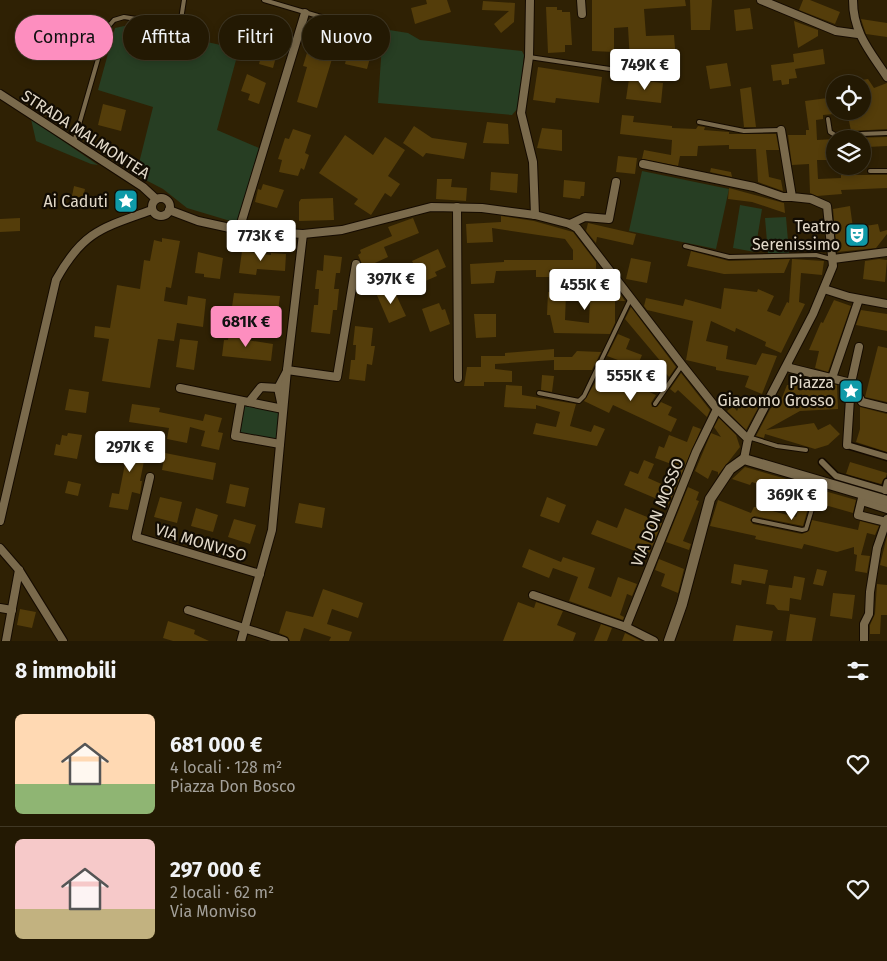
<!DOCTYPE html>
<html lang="it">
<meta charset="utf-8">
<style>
:root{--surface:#231903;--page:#2b220d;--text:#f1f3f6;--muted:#a3a09a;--line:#403825;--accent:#fd8ebf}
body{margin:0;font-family:"Fira Sans",sans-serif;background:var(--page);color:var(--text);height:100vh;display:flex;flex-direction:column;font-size:19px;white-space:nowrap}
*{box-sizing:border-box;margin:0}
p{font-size:16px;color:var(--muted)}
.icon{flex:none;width:28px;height:28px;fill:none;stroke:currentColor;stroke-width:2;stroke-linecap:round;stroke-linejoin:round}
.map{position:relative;height:641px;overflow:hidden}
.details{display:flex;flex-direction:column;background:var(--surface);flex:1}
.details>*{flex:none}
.guide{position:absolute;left:15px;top:15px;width:500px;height:45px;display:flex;gap:10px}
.fabs{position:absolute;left:826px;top:75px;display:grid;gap:10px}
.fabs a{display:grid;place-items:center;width:45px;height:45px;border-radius:50%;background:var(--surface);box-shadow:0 2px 8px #0003,0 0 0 1px var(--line);font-size:25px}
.price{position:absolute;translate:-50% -42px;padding:0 11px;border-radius:5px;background:#fff;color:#222;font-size:16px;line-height:32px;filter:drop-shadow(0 1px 2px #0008)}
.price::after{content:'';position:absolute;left:50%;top:30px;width:15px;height:11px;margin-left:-8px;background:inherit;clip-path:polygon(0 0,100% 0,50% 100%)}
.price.active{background:var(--accent);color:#111}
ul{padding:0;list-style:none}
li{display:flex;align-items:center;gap:15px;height:125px;padding:0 15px}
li+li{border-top:1px solid var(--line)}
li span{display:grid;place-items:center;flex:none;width:140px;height:100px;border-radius:8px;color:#555}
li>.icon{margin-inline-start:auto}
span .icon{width:60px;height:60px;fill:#fffc;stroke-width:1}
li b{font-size:21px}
h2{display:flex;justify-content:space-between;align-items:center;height:60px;padding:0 15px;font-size:21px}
.chip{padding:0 18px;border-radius:22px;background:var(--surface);box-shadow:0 2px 8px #0003,0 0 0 1px var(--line);font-size:18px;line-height:45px}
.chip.active{background:var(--accent);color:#111}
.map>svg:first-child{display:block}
.green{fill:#273e23}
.building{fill:#543d0a}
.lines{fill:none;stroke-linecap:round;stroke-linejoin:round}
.service-casing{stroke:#150b00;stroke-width:6}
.pedestrian-casing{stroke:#150b00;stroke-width:9}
.minor-casing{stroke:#150b00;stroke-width:10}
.tertiary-casing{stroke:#150b00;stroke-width:12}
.service{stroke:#7a6a4c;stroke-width:4}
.pedestrian{stroke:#7a6a4c;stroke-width:6}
.minor{stroke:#7a6a4c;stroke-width:8}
.tertiary{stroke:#7a6a4c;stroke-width:10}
.labels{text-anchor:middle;stroke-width:4.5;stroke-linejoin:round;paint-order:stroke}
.street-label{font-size:16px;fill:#e2d9c9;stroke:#120c03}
.poi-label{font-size:16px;fill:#e2d9c9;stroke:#120c03;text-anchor:end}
</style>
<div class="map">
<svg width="887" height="641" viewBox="0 0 887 641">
<rect width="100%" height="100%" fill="#2f2104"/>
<g class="green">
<path d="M129 25 239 49 217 130 259 148 237 223 187 208 163 189 136 175 153 107 98 90 115 28Z"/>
<path d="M383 29 408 33 420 40 522 51 524 55 519 107 512 115 378 103Z"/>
<path d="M31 119 98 165 91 164 36 141Z"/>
<path d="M642 171 729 189 716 249 629 231Z"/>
<path d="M740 205 762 209 755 252 733 248Z"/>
<path d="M786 217 789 253 768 254 765 218Z"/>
<path d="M241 401 283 409 280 444 235 436Z"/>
</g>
<g class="building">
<path d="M426 0H447L451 12 415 24 411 8 427 4Z"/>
<path d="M592 0H685L686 6 644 9 646 36 674 35 676 61 630 62 628 27 614 28V52L592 51Z"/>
<path d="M690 0H712L710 30H691Z"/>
<path d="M803 0H810L840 12 835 24 799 10Z"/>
<path d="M483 1 515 3 514 22 501 33 494 24 509 11 482 10Z"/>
<path d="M546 7H557V10H562V12H570L572 45H565V52L548 53Z"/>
<path d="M750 8 753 29 736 31 734 10Z"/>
<path d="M861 19 887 23V37L866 34Z"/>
<path d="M794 21 818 30V36L798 48Z"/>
<path d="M315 26 340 33 317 108 297 102 307 67 303 66Z"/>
<path d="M259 37 279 46 273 68 259 64 261 56 254 54Z"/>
<path d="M350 42 373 47 367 69 345 64Z"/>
<path d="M823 49 825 64 795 69 797 78 789 79V84L782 85 781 80 773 81 771 65 794 62 793 54Z"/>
<path d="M727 63 731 86 710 89 706 66Z"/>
<path d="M538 67 602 77 599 103 556 98 555 103 533 100Z"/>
<path d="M247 74 266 83 259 104 248 100 250 94 241 91Z"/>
<path d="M629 79 663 83 661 103 626 99Z"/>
<path d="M868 79 874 88 887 83V129L851 131 847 111H862V80Z"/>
<path d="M751 87 756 127H744L740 89Z"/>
<path d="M835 97V114L823 115V119L816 120 817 140 835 139V160H817L818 179 841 178V175H887V188L841 190 842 194 817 196 810 193 809 164 792 165 788 135H806V130H809L805 101Z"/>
<path d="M103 104 126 110 121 131 98 125Z"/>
<path d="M622 115 634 116 633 122 672 126V128L696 129 698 126 705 127 704 130 729 132V134H776L779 150H766L769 177 781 180 783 191 758 182 756 149H729V145L698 146 697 156H680L678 166 642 159 644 150 671 155 672 140 620 134Z"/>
<path d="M487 122 508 124 509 144 483 143Z"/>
<path d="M414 126 432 138 467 143 464 159 426 153 423 157 403 143Z"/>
<path d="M542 128 562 130V151L537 148Z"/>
<path d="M293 129 311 135 305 153 309 155 304 170 301 168 298 176 279 172 282 160 278 159 285 138 289 139Z"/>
<path d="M345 135 373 155 385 137 405 150 388 176 400 184 391 197 385 193 371 215 354 204 358 199 319 173Z"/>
<path d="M887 137V146L868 147V139L853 138Z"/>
<path d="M618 156 637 158 635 174 616 172Z"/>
<path d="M711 168 731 172 732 177 710 172Z"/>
<path d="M491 172 518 174 517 193 490 190Z"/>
<path d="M437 179H452L451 187 467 188 466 201 436 199Z"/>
<path d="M564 180 585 182 584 196H581L580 199 563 197Z"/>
<path d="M263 184 284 190 277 208 255 202 258 189 261 190Z"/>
<path d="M74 186 85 189 83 198 72 196Z"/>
<path d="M729 188 784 203 785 213 752 202 728 199Z"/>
<path d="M333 198 334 220 299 221V202L301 199Z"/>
<path d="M850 206 853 228 878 224 880 232 887 230V234L876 248 837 252 833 209Z"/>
<path d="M501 216 534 221 573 232 596 262V271L549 270V277H536V270L496 271 494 283 471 284 470 264 504 262V260H573V250L565 239 492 228 493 242 467 243 466 224 501 222Z"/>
<path d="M20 218V231L0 232V219Z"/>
<path d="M413 218 419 233 384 247 388 257 364 268 358 255 361 253 360 250 392 236 388 227Z"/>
<path d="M588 223 636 234 633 245 597 237 596 243 586 231Z"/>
<path d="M162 238 180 241 171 288 166 287 164 301 187 305 188 296 206 299 203 327 177 323 174 341 158 339 150 388 102 381 109 339 94 337 95 326 110 328 117 285 140 289 144 260 150 261 154 240 162 242Z"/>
<path d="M438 249 446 267 435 272 437 276 423 282 412 261Z"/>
<path d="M242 251 271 255V253L286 254 285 271 257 269 256 275 239 273Z"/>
<path d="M691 251 729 261 790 259 784 273 724 274 687 266Z"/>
<path d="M198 252 223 258 220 279 204 277V274L195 273Z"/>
<path d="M324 255 342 257 340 273H336L334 289H339L337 310H333L330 334 311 332 314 305H318L319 289H315L317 270 323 271Z"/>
<path d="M631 258 651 262 647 283 626 279Z"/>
<path d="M792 259 824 261 822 275 801 273 799 302 805 304 781 353 765 346 766 342 736 328 735 332 711 321 706 341 728 346 726 359 756 365 762 353 777 356 762 394 745 387 749 376 716 370V367L686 360 693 321 647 310 644 306 646 298 683 306 685 299 721 309 724 288 757 292 758 289 774 296 767 311 780 316 787 302 789 303Z"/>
<path d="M879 259 887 260 885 282 863 279 865 261Z"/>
<path d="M392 286 406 316 389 323 376 293Z"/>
<path d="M572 288 617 290 625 301H615V323L610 334 554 333 550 315H547L548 292 566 293 565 320 589 323 590 300H572Z"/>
<path d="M234 293 280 296 276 327 259 325 261 317 231 314Z"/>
<path d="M834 300 851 306 828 372 815 368 819 351 809 350 821 322 823 323Z"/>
<path d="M439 303 442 310 445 309 450 324 430 332 422 309Z"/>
<path d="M631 307 676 367 669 377 656 361 662 363 625 319Z"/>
<path d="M861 310 887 314V331L856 325Z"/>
<path d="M474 314H496V337L476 338Z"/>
<path d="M355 326 373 328 371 346H375L372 365 367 364 365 381 349 379 351 360H355L356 345H353Z"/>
<path d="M230 330 248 333 247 340 273 344 271 361 222 356 224 340H228Z"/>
<path d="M618 334 630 339 626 349 642 355 637 367 607 356Z"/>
<path d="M180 339 198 341 194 370 176 367Z"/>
<path d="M878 346 887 348V402L865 397Z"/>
<path d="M554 349V359V357H572L577 351 601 352 592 370H554V360L495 364V369L512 371V382H484V386H464L467 367H481V356H505V353Z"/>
<path d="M629 372 638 376 634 385 656 395 651 403 652 407H657L661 402 672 407 668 415 677 419 671 432 613 405 609 413 584 401 596 381 610 387 613 380 623 384Z"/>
<path d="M681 373 710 410 707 417 678 390 675 393 670 389Z"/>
<path d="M542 375 554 376 552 392 541 390Z"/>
<path d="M825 382 837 385 838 409 800 411 766 430 814 423 818 430 830 424 840 434 828 445 815 449 765 434 764 438 756 436 776 398 781 400 787 385Z"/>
<path d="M506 385 522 386V395L576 404 570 426 591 432 594 425 605 429 597 446 533 434 536 423 556 427 560 412 536 405V409L504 407Z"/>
<path d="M69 389 89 392 86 413 65 410Z"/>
<path d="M742 400 758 408 746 430 727 411 733 406 737 411Z"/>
<path d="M132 404 160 408 159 412 203 421 205 414 222 418 218 432 223 433 219 450 201 446 205 431 190 427 187 443 167 439 169 428 129 422Z"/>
<path d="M860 407 887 414V452L856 442 860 429Z"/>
<path d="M719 418 736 435 740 447 718 475V472L712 470 708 479 695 471 711 433 721 437 714 427Z"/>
<path d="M693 426 701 429 669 504 624 485 630 471 638 474 644 460 654 464 648 478 666 486 674 465 655 458 659 446 664 448 669 435 687 442Z"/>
<path d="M68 433 82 435 77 459 54 455 56 444 60 445 62 435 67 436Z"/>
<path d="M126 437 148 441 140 481H142L140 494 132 492 128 510 109 507 112 493 119 494 125 464 120 463Z"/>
<path d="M165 453 216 463 213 480 162 470Z"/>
<path d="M850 462 887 473 886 477 881 484 846 474Z"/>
<path d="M745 467 814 487 803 526 754 516 750 520 753 524 802 534 809 531 812 520 858 530 860 521 879 526 875 535 867 533 861 555 870 556 867 573 855 571 857 555 854 554V547L837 552 804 544 802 549 755 539 756 536 710 526 718 500 751 513 754 507H756L796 517 802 499 752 482 750 485 732 479Z"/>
<path d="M68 481 81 484 78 496 65 493Z"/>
<path d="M230 484 249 488 245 507 226 503Z"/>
<path d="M688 487 699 492 696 500 699 501 683 541 691 544 689 550 666 542Z"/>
<path d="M821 490 856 500 853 513 818 503Z"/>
<path d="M160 497 182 502 177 523 154 517Z"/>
<path d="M547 497 566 505 559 523 540 516Z"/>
<path d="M299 503 325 508 322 528 295 523Z"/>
<path d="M196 508 218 515 213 532 191 526Z"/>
<path d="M625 508 662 523 648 556 591 534 597 520 617 528Z"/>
<path d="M234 519 256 525 250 544 228 537Z"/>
<path d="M887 536V567L880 565Z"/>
<path d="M529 549 561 562 563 557 595 568 588 588 611 597 618 577 637 584 632 596 627 594 620 615 624 617 623 620 569 601 578 577 553 568 549 578 522 567Z"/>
<path d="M659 559 684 569 678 593 661 586 665 574 655 570Z"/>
<path d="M734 564 768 570 765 584 742 580 741 585 731 583Z"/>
<path d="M817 569 827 571 823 586 813 584Z"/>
<path d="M794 576 805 578 801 600 790 598 789 611 778 610 774 605 766 604 769 585 792 588Z"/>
<path d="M877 584 887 585V615H881L880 634H870V625L875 614Z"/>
<path d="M323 589 363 603 358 618 332 609 327 624 352 632 349 641H329L331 637 304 628 300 641H290L288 637 279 633 286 611 313 617Z"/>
<path d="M833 593 855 595 852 619 830 616Z"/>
<path d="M518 602 534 608 536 602 563 611 557 625 576 633 573 641H503Z"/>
<path d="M20 609 36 612 32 628 17 625Z"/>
<path d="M790 614 816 618 812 641H786Z"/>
<path d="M168 621 195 630 194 634 209 641H173L163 638Z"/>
<path d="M601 624 612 628 607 641H594Z"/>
<path d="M736 625 773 631 771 641H733Z"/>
<path d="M625 633 641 641H622Z"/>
</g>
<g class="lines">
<g class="service-casing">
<g id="service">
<path d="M264 0 372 32"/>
<path d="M529 57 630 72"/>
<path d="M828 119 830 132 835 135 887 133"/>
<path d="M699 122 744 131 781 130"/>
<path d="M74 142 107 28 114 20 124 17 180 26 184 0"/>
<path d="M870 171H887"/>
<path d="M685 246 729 257 816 255 831 259"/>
<path d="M539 393 579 401 584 396 630 300"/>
<path d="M655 404 682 365"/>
<path d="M748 437 777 446 806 450"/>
<path d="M754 520 802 530 806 529 820 482"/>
</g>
</g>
<g class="pedestrian-casing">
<g id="pedestrian">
<path d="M847 445 887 457"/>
<path d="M822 462 836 476 887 491"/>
<path d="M885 491 887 482"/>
</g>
</g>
<g class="minor-casing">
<g id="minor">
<path d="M530 0 529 57 521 113 533 162 535 215"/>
<path d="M581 0 582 14"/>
<path d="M761 0 836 31 858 34"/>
<path d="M853 0C853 33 870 51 887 77"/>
<path d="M0 94 143 187 156 199"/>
<path d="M643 164 754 187 783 197H792"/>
<circle cx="161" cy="207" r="9"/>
<path d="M457 207 458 378"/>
<path d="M169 210 198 221 239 230 303 234 342 230 431 207 482 208 535 215 570 224 577 228 682 365 717 409 748 439 744 459"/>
<path d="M570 224 585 217 609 219 616 182"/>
<path d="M239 230 305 13"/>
<path d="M833 259 887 252"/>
<path d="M824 289 849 297 887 304"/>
<path d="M788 365 790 368 851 383 862 402 887 408"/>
<path d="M287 370 337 377 356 264"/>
<path d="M832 378 859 299"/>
<path d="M180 388 283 409"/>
<path d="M241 401 235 436 280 444"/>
<path d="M249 402 261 387 278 388"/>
<path d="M282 407 278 388 287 371"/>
<path d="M748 439 813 314 833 266 827 206 811 199 792 197 781 130"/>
<path d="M847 445 851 383 859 347"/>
<path d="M150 477 136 537 260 574"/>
<path d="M863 494 858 515 886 522 887 519"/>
<path d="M862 501 887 509"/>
<path d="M0 521 56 280C83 231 102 228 152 210"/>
<path d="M0 548 19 570 63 641"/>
<path d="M533 595 626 627 654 641"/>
<path d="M0 608 12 610"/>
<path d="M188 610 284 641"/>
<path d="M626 627 696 452 717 409"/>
<path d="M6 641 19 570"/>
<path d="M241 641 272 530 287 370 303 234"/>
<path d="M864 641V624L869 614 870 592 877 548 886 522"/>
</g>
</g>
<g class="tertiary-casing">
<path id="tertiary" d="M669 641 682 604 710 499 730 469 744 459 887 501"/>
</g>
<use href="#service" class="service"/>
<use href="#pedestrian" class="pedestrian"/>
<use href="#minor" class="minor"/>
<use href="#tertiary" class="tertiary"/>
</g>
<defs>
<g id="sight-square" transform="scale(1.25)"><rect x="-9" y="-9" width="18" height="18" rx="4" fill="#0f9aa8" stroke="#120c03"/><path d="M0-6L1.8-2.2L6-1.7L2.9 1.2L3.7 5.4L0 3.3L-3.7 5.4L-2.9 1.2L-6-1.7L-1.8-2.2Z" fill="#fff"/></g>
<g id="theatre-square" transform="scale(1.25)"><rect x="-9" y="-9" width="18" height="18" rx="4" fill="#0f9aa8" stroke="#120c03"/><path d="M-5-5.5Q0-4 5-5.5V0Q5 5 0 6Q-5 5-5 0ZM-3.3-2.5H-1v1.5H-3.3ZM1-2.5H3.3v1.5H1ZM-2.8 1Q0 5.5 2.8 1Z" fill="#fff"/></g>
</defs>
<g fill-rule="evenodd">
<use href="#sight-square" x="126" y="201"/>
<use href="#theatre-square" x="857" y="235"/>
<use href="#sight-square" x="851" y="391"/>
</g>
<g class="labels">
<g class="street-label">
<text transform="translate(86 134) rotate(33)" y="6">STRADA MALMONTEA</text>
<text transform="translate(657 512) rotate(-68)" y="6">VIA DON MOSSO</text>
<text transform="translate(201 542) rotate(17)" y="6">VIA MONVISO</text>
</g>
<g class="poi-label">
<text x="108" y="207">Ai Caduti</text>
<text x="840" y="232">Teatro<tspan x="840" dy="18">Serenissimo</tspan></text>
<text x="834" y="388">Piazza<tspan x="834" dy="18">Giacomo Grosso</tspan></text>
</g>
</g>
</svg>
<div class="fabs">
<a><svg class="icon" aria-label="locate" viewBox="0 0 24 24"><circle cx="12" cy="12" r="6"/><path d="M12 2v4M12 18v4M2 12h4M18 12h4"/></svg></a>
<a><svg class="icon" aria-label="layers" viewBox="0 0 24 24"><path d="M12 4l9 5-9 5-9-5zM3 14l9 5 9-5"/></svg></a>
</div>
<b class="price" style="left:645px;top:91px">749K €</b>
<b class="price" style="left:261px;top:262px">773K €</b>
<b class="price" style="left:391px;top:305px">397K €</b>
<b class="price" style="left:585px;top:311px">455K €</b>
<b class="price active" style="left:246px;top:348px">681K €</b>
<b class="price" style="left:631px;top:402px">555K €</b>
<b class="price" style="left:130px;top:473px">297K €</b>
<b class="price" style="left:792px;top:521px">369K €</b>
<div class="guide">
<a class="chip active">Compra</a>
<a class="chip">Affitta</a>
<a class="chip">Filtri</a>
<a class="chip">Nuovo</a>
</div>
</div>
<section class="details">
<h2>8 immobili<svg class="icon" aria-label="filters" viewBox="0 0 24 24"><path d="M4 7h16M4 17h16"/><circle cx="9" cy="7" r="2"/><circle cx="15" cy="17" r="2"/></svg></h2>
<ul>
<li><span style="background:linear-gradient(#ffd9b3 70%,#8fb573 0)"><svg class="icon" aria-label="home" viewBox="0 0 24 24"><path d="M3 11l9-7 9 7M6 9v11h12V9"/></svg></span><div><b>681 000 €</b><p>4 locali · 128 m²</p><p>Piazza Don Bosco</p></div><svg class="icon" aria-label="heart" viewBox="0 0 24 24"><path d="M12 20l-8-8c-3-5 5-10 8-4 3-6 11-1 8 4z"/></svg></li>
<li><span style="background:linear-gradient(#f6c9c9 70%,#c2b280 0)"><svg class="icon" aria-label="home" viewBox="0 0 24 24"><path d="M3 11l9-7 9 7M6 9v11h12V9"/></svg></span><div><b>297 000 €</b><p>2 locali · 62 m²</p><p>Via Monviso</p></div><svg class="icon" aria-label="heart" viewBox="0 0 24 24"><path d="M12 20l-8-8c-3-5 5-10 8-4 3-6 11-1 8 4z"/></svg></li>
</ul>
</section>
